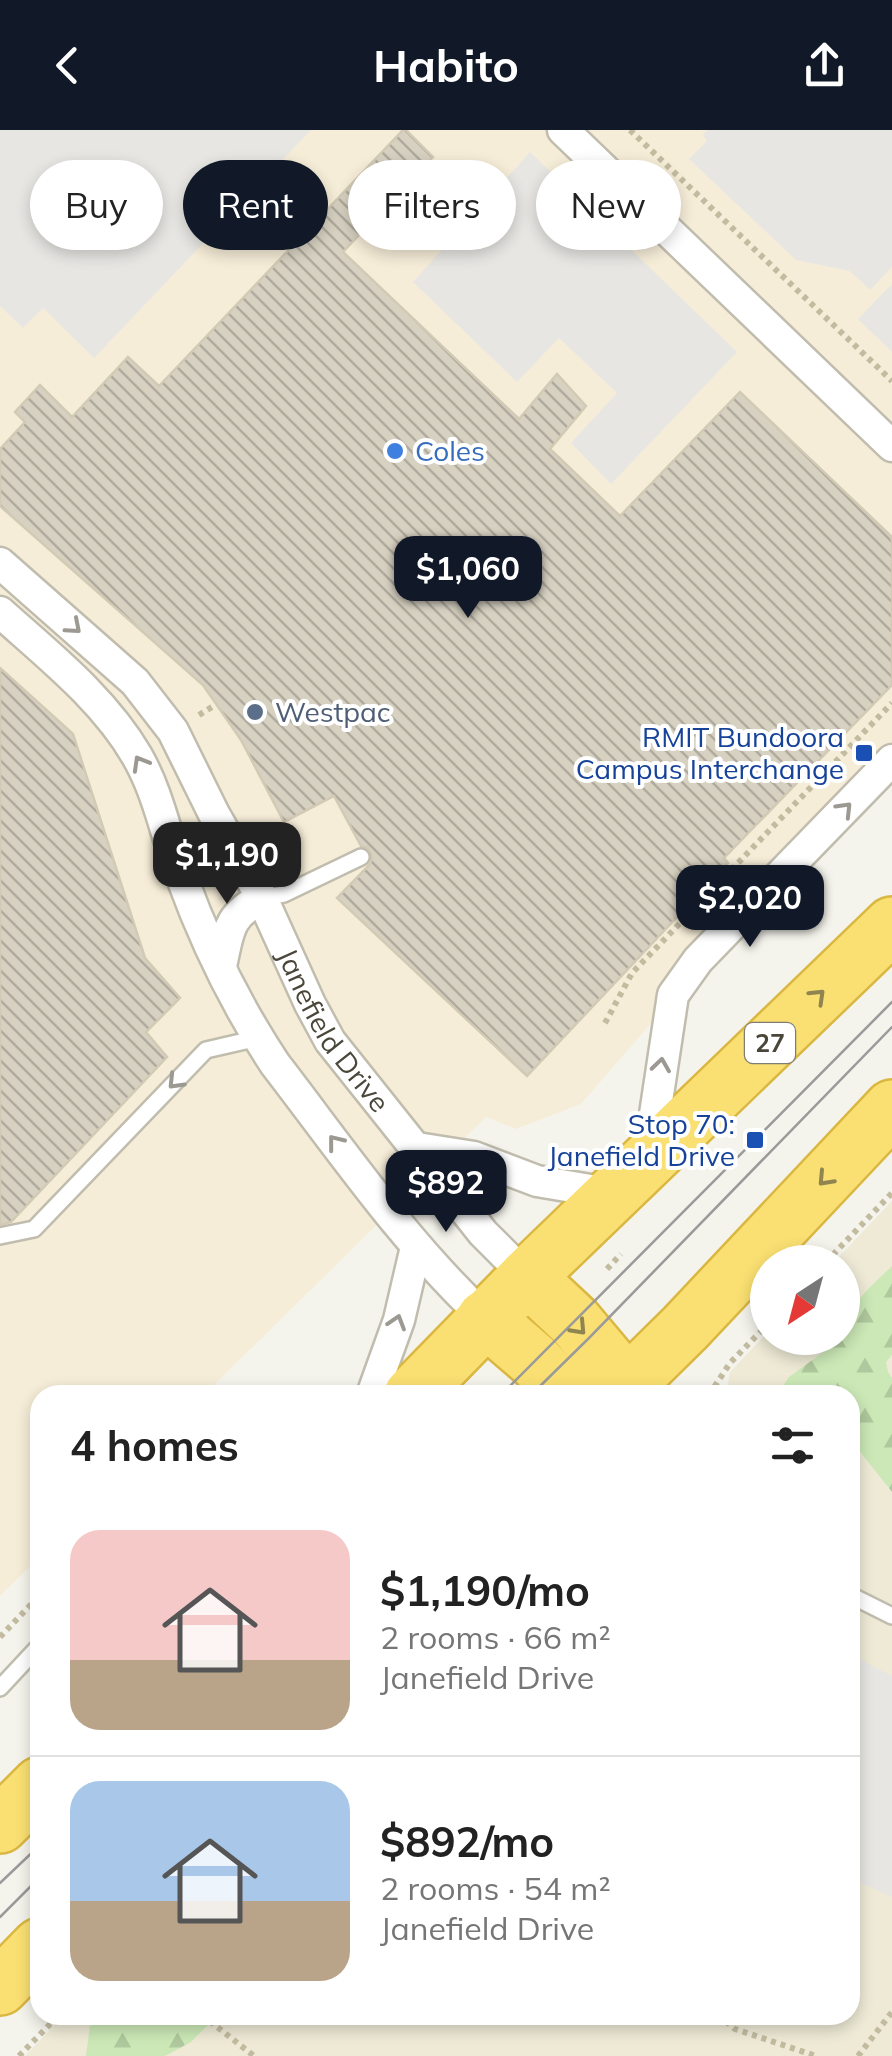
<!DOCTYPE html>
<meta charset="utf-8">
<style>
:root{--surface:#fff;--page:#f6f6f6;--text:#222;--muted:#767676;--line:#e0e0e0;--accent:#111827}
body{margin:0;font-family:Mulish,sans-serif;background:var(--page);color:var(--text);height:100vh;display:flex;flex-direction:column;font-size:38px;white-space:nowrap}
*{box-sizing:border-box;margin:0}
p{font-size:32px;color:var(--muted)}
.icon{flex:none;width:55px;height:55px;fill:none;stroke:currentColor;stroke-width:2;stroke-linecap:round;stroke-linejoin:round}
.map{position:relative;flex:1;overflow:hidden}
.details{position:absolute;left:30px;top:1255px;width:830px;height:640px;display:flex;flex-direction:column;background:var(--surface);border-radius:30px;box-shadow:0 5px 15px #0003}
.details>*{flex:none}
.hud{position:absolute;left:30px;top:30px;width:832px;height:90px;display:flex;gap:20px}
.needle{width:65px;rotate:216deg}
.tools{position:absolute;left:750px;top:1115px;display:grid;gap:20px}
.tools a{display:grid;place-items:center;width:110px;height:110px;border-radius:50%;background:var(--surface);box-shadow:0 5px 15px #0003;font-size:50px}
.price{position:absolute;translate:-50% -85px;padding:0 22px;border-radius:20px;background:var(--accent);color:#fff;font-size:32px;line-height:65px;filter:drop-shadow(0 2px 5px #0008)}
.price::after{content:'';position:absolute;left:50%;top:60px;width:30px;height:22px;margin-left:-15px;background:inherit;clip-path:polygon(0 0,100% 0,50% 100%)}
.price.current{background:#222;color:#fff}
ul{padding:0;list-style:none}
li{display:flex;align-items:center;gap:30px;height:250px;padding:0 40px}
li+li{border-top:2px solid var(--line)}
li span{display:grid;place-items:center;flex:none;width:280px;height:200px;border-radius:30px;color:#555}
li>.icon{margin-inline-start:auto}
span .icon{width:120px;height:120px;fill:#fffc;stroke-width:1}
li b{font-size:42px}
h2{display:flex;justify-content:space-between;align-items:center;height:120px;padding:0 40px;font-size:42px}
.tag{padding:0 35px;border-radius:45px;background:var(--surface);box-shadow:0 5px 15px #0003;font-size:35px;line-height:90px}
.tag.current{background:var(--accent);color:#fff}
header{display:flex;justify-content:space-between;align-items:center;height:130px;padding:0 40px;background:var(--accent);color:#fff;font-size:45px;font-weight:700}
.map>svg:first-child{display:block}
.commercial{fill:#f6edd8}
.education{fill:#eeead6}
.forest{fill:url(#forest-firs)}
.parking{fill:#e7e6e3}
.building{fill:url(#building-back-hatch);stroke:#d2cab4;stroke-width:2.5}
.lines{fill:none;stroke-linecap:round;stroke-linejoin:round}
.lane-casing{stroke:#c1bdae;stroke-width:20}
.street-casing{stroke:#c1bdae;stroke-width:35}
.highway-casing{stroke:#dab741;stroke-width:60}
.path{stroke:#c2bba0;stroke-width:6;stroke-dasharray:5 5;stroke-linecap:butt}
.lane{stroke:#fff;stroke-width:15}
.street{stroke:#fff;stroke-width:30}
.highway{stroke:#fae072;stroke-width:55}
.tram{stroke:#9a9a9a;stroke-width:2.5}
.oneway{stroke:#9b9992}
.oneway2{stroke:#908450}
.shop-dot{fill:#3f7fe0;stroke:#fff;stroke-width:4}
.service-dot{fill:#5c6f8a;stroke:#fff;stroke-width:4}
.transit-dot{fill:#1a4fb4;stroke:#fff;stroke-width:4}
.labels{text-anchor:middle;stroke-width:8;stroke-linejoin:round;paint-order:stroke}
.shield{fill:#fff;stroke:#807e74;stroke-width:2.5}
.shield-label{font-size:25px;font-weight:bold;fill:#4a4639}
.shop-label{font-size:28px;fill:#366cbe;stroke:#fff;text-anchor:start}
.service-label{font-size:28px;fill:#4e5e75;stroke:#fff;text-anchor:start}
.transit-label{font-size:28px;fill:#164399;stroke:#fff;text-anchor:end}
.street-label{font-size:28px;fill:#4a4639;stroke:#fff}
</style>
<header><svg class="icon" aria-label="back" viewBox="0 0 24 24"><path d="M15 5l-7 7 7 7"/></svg>Habito<svg class="icon" aria-label="share" viewBox="0 0 24 24"><path d="M12 15V3M7 8l5-5 5 5M5 13v7h14v-7"/></svg></header>
<div class="map">
<svg width="892" height="1926" viewBox="0 0 892 1926">
<defs>
<pattern id="forest-firs" width="22" height="20" patternUnits="userSpaceOnUse" patternTransform="scale(2.5)"><rect width="22" height="20" fill="#cbe8b6"/><path d="M5 1l3.5 6h-7zM16 11l3.5 6h-7z" fill="#b0c89d"/></pattern>
<pattern id="building-back-hatch" width="6" height="6" patternUnits="userSpaceOnUse" patternTransform="scale(2.5)"><rect width="6" height="6" fill="#d7d1c1"/><path d="M-1 5l2 2M0 0l6 6M5-1l2 2" fill="none" stroke="#b0ab9e"/></pattern>
</defs>
<rect width="100%" height="100%" fill="#f5f4ec"/>
<path class="commercial" d="M0 0H892V616L581 974 516 999 486 987 204 1265H40V1427L0 1466Z"/>
<path class="education" d="M892 1071V1926H25L64 1885H850V1265H726L730 1242 767 1203 768 1208H842V1132H834Z"/>
<g class="forest">
<path d="M892 1136V1225L886 1232 888 1242 892 1248V1362L858 1319 850 1318V1265H777L789 1247 829 1218 835 1208H842C842 1179 873 1155 892 1136Z"/>
<path d="M99 1885H218L191 1912 165 1926H86L90 1895Z"/>
</g>
<g class="parking">
<path d="M0 0H311L94 228 43 178 23 198 0 176Z"/>
<path d="M707 0H892V137L870 160 850 141 796 130 689 29 707 11 703 5Z"/>
<path d="M530 22 737 222 611 354 571 313 617 263 559 208 517 252 413 152Z"/>
<path d="M892 154V222L858 189Z"/>
<path d="M850 1524 892 1546V1767L850 1748Z"/>
</g>
<g class="building">
<path d="M403 0H406L433 27 343 122 519 289 557 244 586 276 550 319 620 386 740 262 892 407V555L724 728 728 733 527 946 337 768 370 734 372 727 368 718 361 716 334 666 284 692 241 610 203 555 0 376V319L25 292 15 282 40 255 72 287 128 227 159 256Z"/>
<path d="M0 538 73 604 145 828 180 868 146 902 167 927 11 1092 0 1095Z"/>
</g>
<g class="lines">
<g class="lane-casing">
<g id="lane">
<path d="M262 768 284 764 361 727"/>
<path d="M0 1106 34 1099 206 920 258 908"/>
<path d="M850 1465 892 1486"/>
<path d="M0 1558 40 1515"/>
</g>
</g>
<g class="street-casing">
<g id="street">
<path d="M563 0 892 316"/>
<path id="s1" d="M0 433 135 552 173 601 214 684 262 768 310 874 330 911 483 1103 527 1147"/>
<path d="M0 482C49 526 104 569 137 626 159 664 166 707 182 748 205 811 238 878 275 934 342 1021 405 1113 485 1188"/>
<path d="M221 836C229 801 227 786 262 768"/>
<path d="M417 1018 474 1027 537 1051 614 1064"/>
<path d="M649 1024 673 865 698 830 892 630"/>
<path d="M372 1265 399 1190 416 1117"/>
</g>
</g>
<g class="highway-casing">
<g id="highway">
<path d="M527 1147 575 1192 627 1254"/>
<path d="M485 1188 535 1231 567 1265"/>
<path d="M412 1265 527 1147 892 795"/>
<path d="M617 1265 685 1198 892 978"/>
<path d="M0 1695 40 1655"/>
<path d="M0 1857 40 1816"/>
</g>
</g>
<g class="path">
<path d="M630 0 892 251"/>
<path d="M199 585 212 577"/>
<path d="M605 893 632 843 892 573"/>
<path d="M826 1132 892 1063"/>
<path d="M607 1139 621 1124"/>
<path d="M709 1265 730 1233 768 1194"/>
<path d="M0 1507 40 1465"/>
<path d="M202 1885 254 1926"/>
<path d="M718 1885 735 1899 816 1926"/>
<path d="M19 1926 59 1885"/>
<path d="M858 1926 892 1882"/>
</g>
<use href="#lane" class="lane"/>
<use href="#street" class="street"/>
<use href="#highway" class="highway"/>
<g class="tram">
<path d="M501 1265 892 872"/>
<path d="M531 1265 589 1208 892 897"/>
<path d="M0 1753 40 1715"/>
<path d="M0 1787 40 1747"/>
</g>
</g>
<defs><path id="oneway-chevron" d="M-2-3.5L2.5 0L-2 3.5" fill="none" stroke-width="1.6" stroke-linecap="round" stroke-linejoin="round" transform="scale(2.5)"/></defs>
<g class="oneway">
<use href="#oneway-chevron" transform="translate(74 497) rotate(41)"/>
<use href="#oneway-chevron" transform="translate(140 633) rotate(-120)"/>
<use href="#oneway-chevron" transform="translate(845 679) rotate(-46)"/>
<use href="#oneway-chevron" transform="translate(661 935) rotate(-82)"/>
<use href="#oneway-chevron" transform="translate(175 952) rotate(134)"/>
<use href="#oneway-chevron" transform="translate(335 1012) rotate(-128)"/>
<use href="#oneway-chevron" transform="translate(397 1192) rotate(-73)"/>
</g>
<g class="oneway2">
<use href="#oneway-chevron" transform="translate(818 866) rotate(-44)"/>
<use href="#oneway-chevron" transform="translate(825 1049) rotate(133)"/>
<use href="#oneway-chevron" transform="translate(579 1198) rotate(47)"/>
</g>
<circle class="shop-dot" cx="395" cy="321" r="10"/>
<circle class="service-dot" cx="255" cy="582" r="10"/>
<g class="transit-dot">
<rect x="854" y="613" width="20" height="20" rx="5"/>
<rect x="745" y="1000" width="20" height="20" rx="5"/>
</g>
<g class="labels">
<rect class="shield" x="745" y="893" width="50" height="40" rx="8"/>
<g class="shield-label">
<text x="770" y="922">27</text>
</g>
<g class="shop-label">
<text x="415" y="331">Coles</text>
</g>
<g class="service-label">
<text x="275" y="592">Westpac</text>
</g>
<g class="transit-label">
<text x="844" y="617">RMIT Bundoora<tspan x="844" dy="32">Campus Interchange</tspan></text>
<text x="735" y="1004">Stop 70:<tspan x="735" dy="32">Janefield Drive</tspan></text>
</g>
<g class="street-label">
<text dy="10" stroke="none"><textPath href="#s1" startOffset="582">Janefield Drive</textPath></text>
</g>
</g>
</svg>
<div class="tools">
<a><svg class="needle" viewBox="-14 -14 28 28"><path d="M0-13l5 13h-10z" fill="#e53935"/><path d="M0 13l5-13h-10z" fill="#767676"/></svg></a>
</div>
<b class="price" style="left:468px;top:491px">$1,060</b>
<b class="price current" style="left:227px;top:777px">$1,190</b>
<b class="price" style="left:750px;top:820px">$2,020</b>
<b class="price" style="left:446px;top:1105px">$892</b>
<div class="hud">
<a class="tag">Buy</a>
<a class="tag current">Rent</a>
<a class="tag">Filters</a>
<a class="tag">New</a>
</div>
<section class="details">
<h2>4 homes<svg class="icon" aria-label="filters" viewBox="0 0 24 24"><path d="M4 7h16M4 17h16"/><circle cx="9" cy="7" r="2"/><circle cx="15" cy="17" r="2"/></svg></h2>
<ul>
<li><span style="background:linear-gradient(#f6c9c9 65%,#b9a48a 0)"><svg class="icon" aria-label="home" viewBox="0 0 24 24"><path d="M3 11l9-7 9 7M6 9v11h12V9"/></svg></span><div><b>$1,190/mo</b><p>2 rooms · 66 m²</p><p>Janefield Drive</p></div></li>
<li><span style="background:linear-gradient(#a9c7e8 60%,#b9a48a 0)"><svg class="icon" aria-label="home" viewBox="0 0 24 24"><path d="M3 11l9-7 9 7M6 9v11h12V9"/></svg></span><div><b>$892/mo</b><p>2 rooms · 54 m²</p><p>Janefield Drive</p></div></li>
</ul>
</section>
</div>
